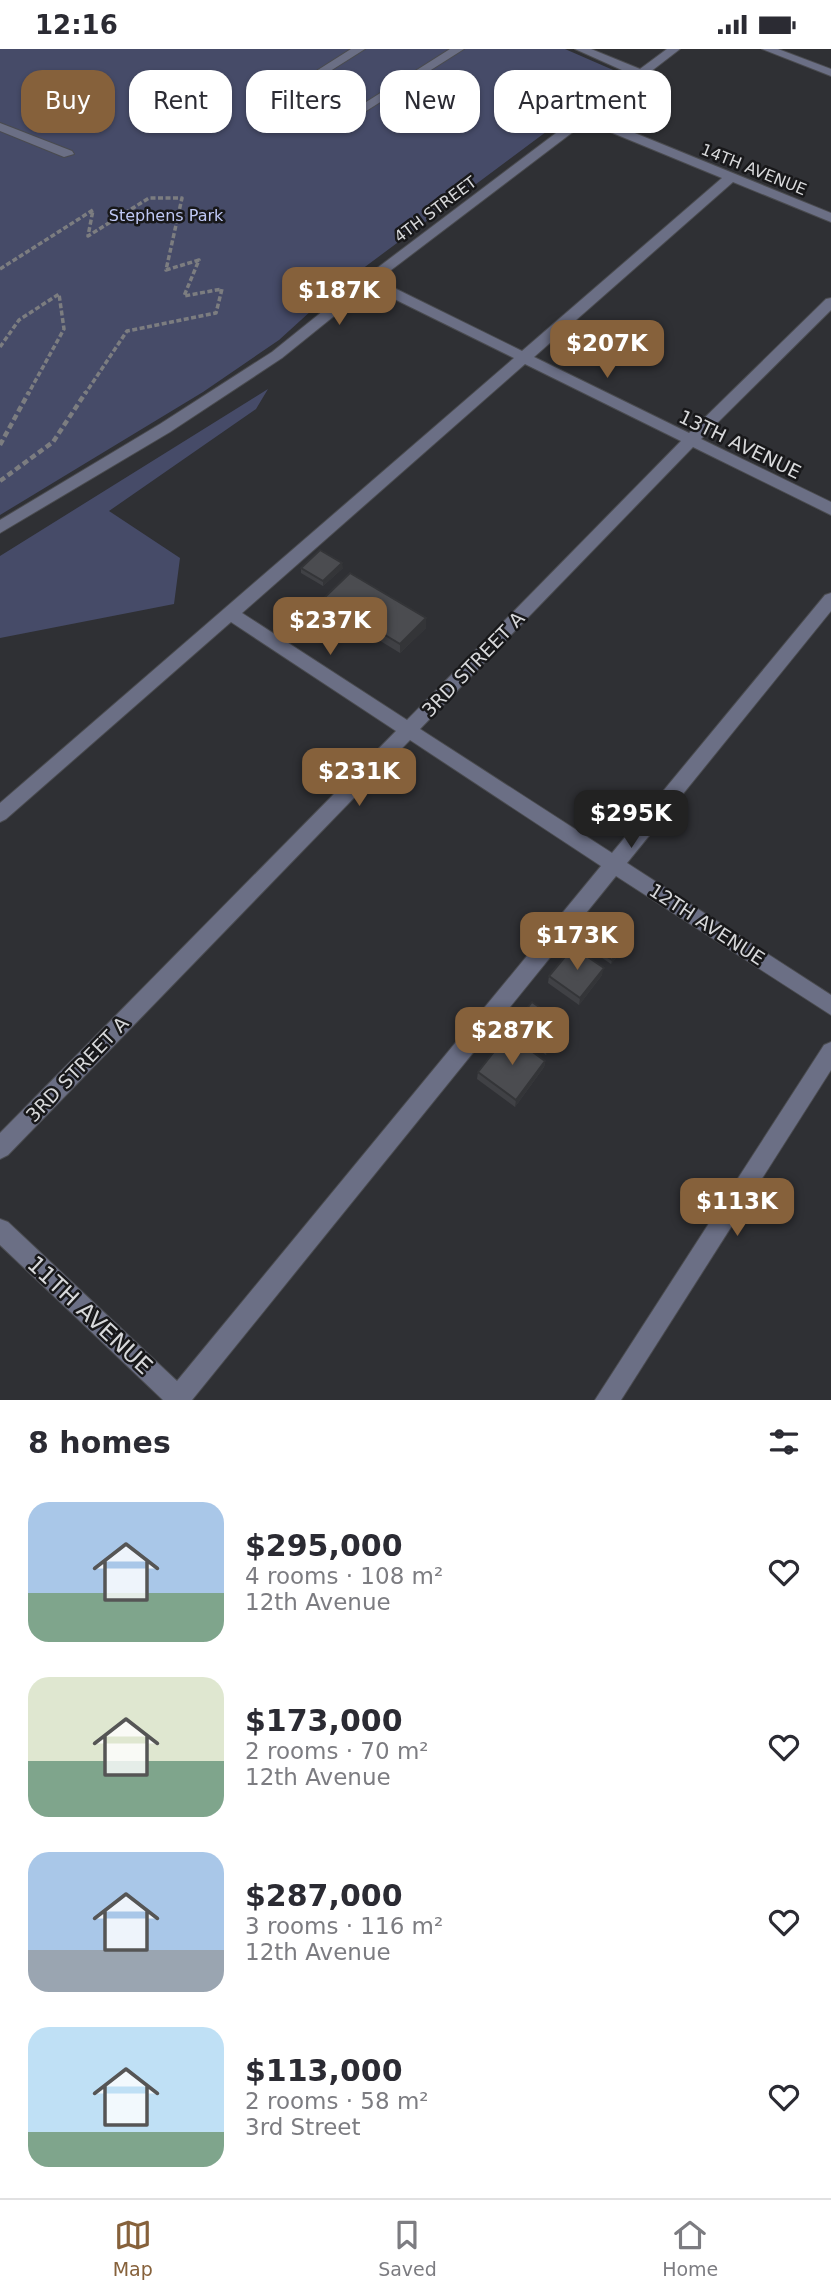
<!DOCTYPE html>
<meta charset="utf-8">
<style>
:root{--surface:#fff;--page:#f2f2f3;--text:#2b2b33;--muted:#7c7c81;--line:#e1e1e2;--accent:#86613b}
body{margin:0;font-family:"DejaVu Sans",sans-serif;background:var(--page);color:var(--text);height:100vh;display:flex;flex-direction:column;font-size:26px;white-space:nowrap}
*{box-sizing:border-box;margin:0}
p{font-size:23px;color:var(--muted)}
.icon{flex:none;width:38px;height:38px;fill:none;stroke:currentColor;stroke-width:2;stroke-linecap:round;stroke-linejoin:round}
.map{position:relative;height:1351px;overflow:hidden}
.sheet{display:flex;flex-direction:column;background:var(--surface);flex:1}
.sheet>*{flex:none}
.guide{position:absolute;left:21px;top:21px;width:789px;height:63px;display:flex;gap:14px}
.price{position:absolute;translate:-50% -60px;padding:0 16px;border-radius:14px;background:var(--accent);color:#fff;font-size:23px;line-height:46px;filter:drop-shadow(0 2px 4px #0008)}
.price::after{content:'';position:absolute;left:50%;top:42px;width:21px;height:16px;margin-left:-10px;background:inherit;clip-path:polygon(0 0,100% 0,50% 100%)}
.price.current{background:#222;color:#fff}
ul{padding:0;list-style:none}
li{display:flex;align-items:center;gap:21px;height:175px;padding:0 28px}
li span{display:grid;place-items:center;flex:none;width:196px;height:140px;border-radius:21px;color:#555}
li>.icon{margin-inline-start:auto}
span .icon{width:84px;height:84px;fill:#fffc;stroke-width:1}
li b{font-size:30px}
h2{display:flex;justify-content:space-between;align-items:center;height:84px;padding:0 28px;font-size:30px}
.tag{padding:0 24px;border-radius:21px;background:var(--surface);box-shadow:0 2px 5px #0004;font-size:24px;line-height:63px}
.tag.current{background:var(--accent);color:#fff}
.status{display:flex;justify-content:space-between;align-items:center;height:49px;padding:0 35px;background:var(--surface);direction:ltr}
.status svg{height:19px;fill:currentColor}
.tab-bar{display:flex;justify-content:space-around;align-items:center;height:98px;border-top:2px solid var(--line);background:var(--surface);font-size:19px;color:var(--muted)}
.tab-bar a{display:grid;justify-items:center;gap:4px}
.tab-bar .current{color:var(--accent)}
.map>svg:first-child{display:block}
.green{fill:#464b68}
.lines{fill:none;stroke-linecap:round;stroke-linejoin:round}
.minor-casing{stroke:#4a4b4f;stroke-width:2}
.path-far1{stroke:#7c7d80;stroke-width:3.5;stroke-dasharray:5 2.5;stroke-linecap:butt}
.path{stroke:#7c7d80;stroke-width:4.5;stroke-dasharray:6 3.5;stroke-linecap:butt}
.minor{fill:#6b6f85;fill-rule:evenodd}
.wall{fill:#404145}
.shaded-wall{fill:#343538}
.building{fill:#4b4c50;stroke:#343538;stroke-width:2}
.labels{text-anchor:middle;stroke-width:5;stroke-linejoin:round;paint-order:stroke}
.far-street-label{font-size:16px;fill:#d7d8da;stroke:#18181a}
.far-park-label{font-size:16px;fill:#c0c9f6;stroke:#18181a}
.street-label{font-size:19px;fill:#d7d8da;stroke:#18181a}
.near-street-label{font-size:23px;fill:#d7d8da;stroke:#18181a}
</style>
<div class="status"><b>12:16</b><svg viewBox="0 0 49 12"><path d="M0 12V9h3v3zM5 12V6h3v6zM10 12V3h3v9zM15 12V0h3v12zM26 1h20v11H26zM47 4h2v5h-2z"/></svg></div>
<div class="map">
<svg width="831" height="1351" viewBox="0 0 831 1351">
<rect width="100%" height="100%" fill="#2f3034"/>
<g class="green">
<path d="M0 0H565L620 24 613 33 334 241 279 291 203 343 0 466Z"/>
<path d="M268 340 256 360 109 462 180 509 174 555 0 589V507Z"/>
</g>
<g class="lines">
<g class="minor-casing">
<g id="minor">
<path d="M351 0H365L316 31 363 55 450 0H464L363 64 302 31Z"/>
<path d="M575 0H591L640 20 667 0H680L593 67 831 164V173L733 133 534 308 689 384 826 250 831 249V261L701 390 831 453V466L693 398 420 680 612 804 825 546 831 544V562L627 814 831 946V966L616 827 192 1351H163L0 1196V1170L8 1173 177 1332 601 817 410 691 8 1106 0 1110V1084L396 682 231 573 6 770 0 773V754L514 309 370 238 282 309 170 383 0 484V471L160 375 272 303 364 229 633 26ZM586 73 722 129 522 302 378 231ZM525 315 681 392 407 671 242 564Z"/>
<path d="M762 0H778L831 20V27Z"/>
<path d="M0 74 72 102 74 105 64 108 0 82Z"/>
<path d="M831 993V1021L621 1351H595L824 996Z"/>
</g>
</g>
<g class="path-far1">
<path d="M0 220 93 161 88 187 149 149H182L166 221 199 211 184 247 222 240 216 264 127 282 85 345"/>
<path d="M0 298 19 271 59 245 64 280 28 345"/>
</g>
<g class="path">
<path d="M0 396 29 343"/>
<path d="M0 432 53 393 86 343"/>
</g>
<use href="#minor" class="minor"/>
</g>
<g class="wall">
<path d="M301 519H343L323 537 301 524Z"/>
<path d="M324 549 426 569V579L400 604 325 558Z"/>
<path d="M633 886 632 890 611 915 583 896 584 892Z"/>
<path d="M602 926 579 956 548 934 549 927Z"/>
<path d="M512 978 565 980 546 1006 512 981Z"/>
<path d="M545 1012 544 1018 515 1058 477 1030 478 1023Z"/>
</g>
<g class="shaded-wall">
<path d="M342 514 343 519 323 537V532Z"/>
<path d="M426 569V579L400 604V595Z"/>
<path d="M633 886 632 890 611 915 612 911Z"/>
<path d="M604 919 602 926 579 956 580 949Z"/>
<path d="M566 977 565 980 546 1006V1002Z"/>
<path d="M545 1012 544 1018 515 1058 516 1051Z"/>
</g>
<g class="building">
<path d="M320 501 342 514 323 532 301 519Z"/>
<path d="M350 524 426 569 400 595 324 549Z"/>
<path d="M605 867 633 886 612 911 584 892Z"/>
<path d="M573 898 604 919 580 949 549 927Z"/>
<path d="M532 953 566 977 546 1002 512 978Z"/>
<path d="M508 985 545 1012 516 1051 478 1023Z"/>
</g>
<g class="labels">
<g class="far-street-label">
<text transform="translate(754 120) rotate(22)" y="6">14TH AVENUE</text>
<text transform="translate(435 160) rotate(-37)" y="6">4TH STREET</text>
</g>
<g class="far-park-label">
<text x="166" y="172">Stephens Park</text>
</g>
<g class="street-label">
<text transform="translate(740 395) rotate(26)" y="7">13TH AVENUE</text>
<text transform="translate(473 615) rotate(-46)" y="7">3RD STREET A</text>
<text transform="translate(707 875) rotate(33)" y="7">12TH AVENUE</text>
<text transform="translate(77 1020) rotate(-46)" y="7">3RD STREET A</text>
</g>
<g class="near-street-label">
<text transform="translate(90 1266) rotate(43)" y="8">11TH AVENUE</text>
</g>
</g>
</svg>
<b class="price" style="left:339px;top:278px">$187K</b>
<b class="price" style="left:607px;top:331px">$207K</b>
<b class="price" style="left:330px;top:608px">$237K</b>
<b class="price" style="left:359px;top:759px">$231K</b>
<b class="price current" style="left:631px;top:801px">$295K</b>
<b class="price" style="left:577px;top:923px">$173K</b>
<b class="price" style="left:512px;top:1018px">$287K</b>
<b class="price" style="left:737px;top:1189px">$113K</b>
<div class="guide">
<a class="tag current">Buy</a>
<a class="tag">Rent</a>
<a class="tag">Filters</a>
<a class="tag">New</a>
<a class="tag">Apartment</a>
</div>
</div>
<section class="sheet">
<h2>8 homes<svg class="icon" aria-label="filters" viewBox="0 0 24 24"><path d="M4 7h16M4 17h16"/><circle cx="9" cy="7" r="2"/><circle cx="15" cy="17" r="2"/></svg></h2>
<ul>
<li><span style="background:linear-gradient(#a9c7e8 65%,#7fa58c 0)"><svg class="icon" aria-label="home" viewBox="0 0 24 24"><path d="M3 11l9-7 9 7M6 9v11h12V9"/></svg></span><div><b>$295,000</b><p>4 rooms · 108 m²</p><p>12th Avenue</p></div><svg class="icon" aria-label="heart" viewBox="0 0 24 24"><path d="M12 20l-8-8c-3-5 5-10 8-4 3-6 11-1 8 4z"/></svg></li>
<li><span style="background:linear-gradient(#dfe7d0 60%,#7fa58c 0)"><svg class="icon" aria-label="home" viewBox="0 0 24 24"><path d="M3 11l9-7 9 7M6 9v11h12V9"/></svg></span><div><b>$173,000</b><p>2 rooms · 70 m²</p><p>12th Avenue</p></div><svg class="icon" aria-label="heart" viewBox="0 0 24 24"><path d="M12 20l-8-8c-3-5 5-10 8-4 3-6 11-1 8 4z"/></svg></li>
<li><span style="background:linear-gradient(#a9c7e8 70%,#9aa5b1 0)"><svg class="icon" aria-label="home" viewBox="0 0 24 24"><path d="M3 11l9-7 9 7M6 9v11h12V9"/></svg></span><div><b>$287,000</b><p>3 rooms · 116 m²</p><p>12th Avenue</p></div><svg class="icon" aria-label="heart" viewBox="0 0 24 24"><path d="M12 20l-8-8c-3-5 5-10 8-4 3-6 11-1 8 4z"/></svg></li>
<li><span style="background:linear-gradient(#bfe0f5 75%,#7fa58c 0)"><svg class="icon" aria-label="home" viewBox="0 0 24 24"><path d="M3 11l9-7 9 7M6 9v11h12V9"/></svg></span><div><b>$113,000</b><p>2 rooms · 58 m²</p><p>3rd Street</p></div><svg class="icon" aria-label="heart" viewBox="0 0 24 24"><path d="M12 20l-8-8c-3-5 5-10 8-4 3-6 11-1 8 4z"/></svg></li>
</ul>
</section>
<nav class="tab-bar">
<a class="current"><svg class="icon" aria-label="map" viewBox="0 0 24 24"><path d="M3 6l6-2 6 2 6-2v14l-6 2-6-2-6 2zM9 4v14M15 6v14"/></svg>Map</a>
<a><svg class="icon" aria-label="saved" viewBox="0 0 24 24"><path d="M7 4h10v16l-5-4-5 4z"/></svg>Saved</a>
<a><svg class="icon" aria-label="home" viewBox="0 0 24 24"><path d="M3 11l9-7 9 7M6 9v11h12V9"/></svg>Home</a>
</nav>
